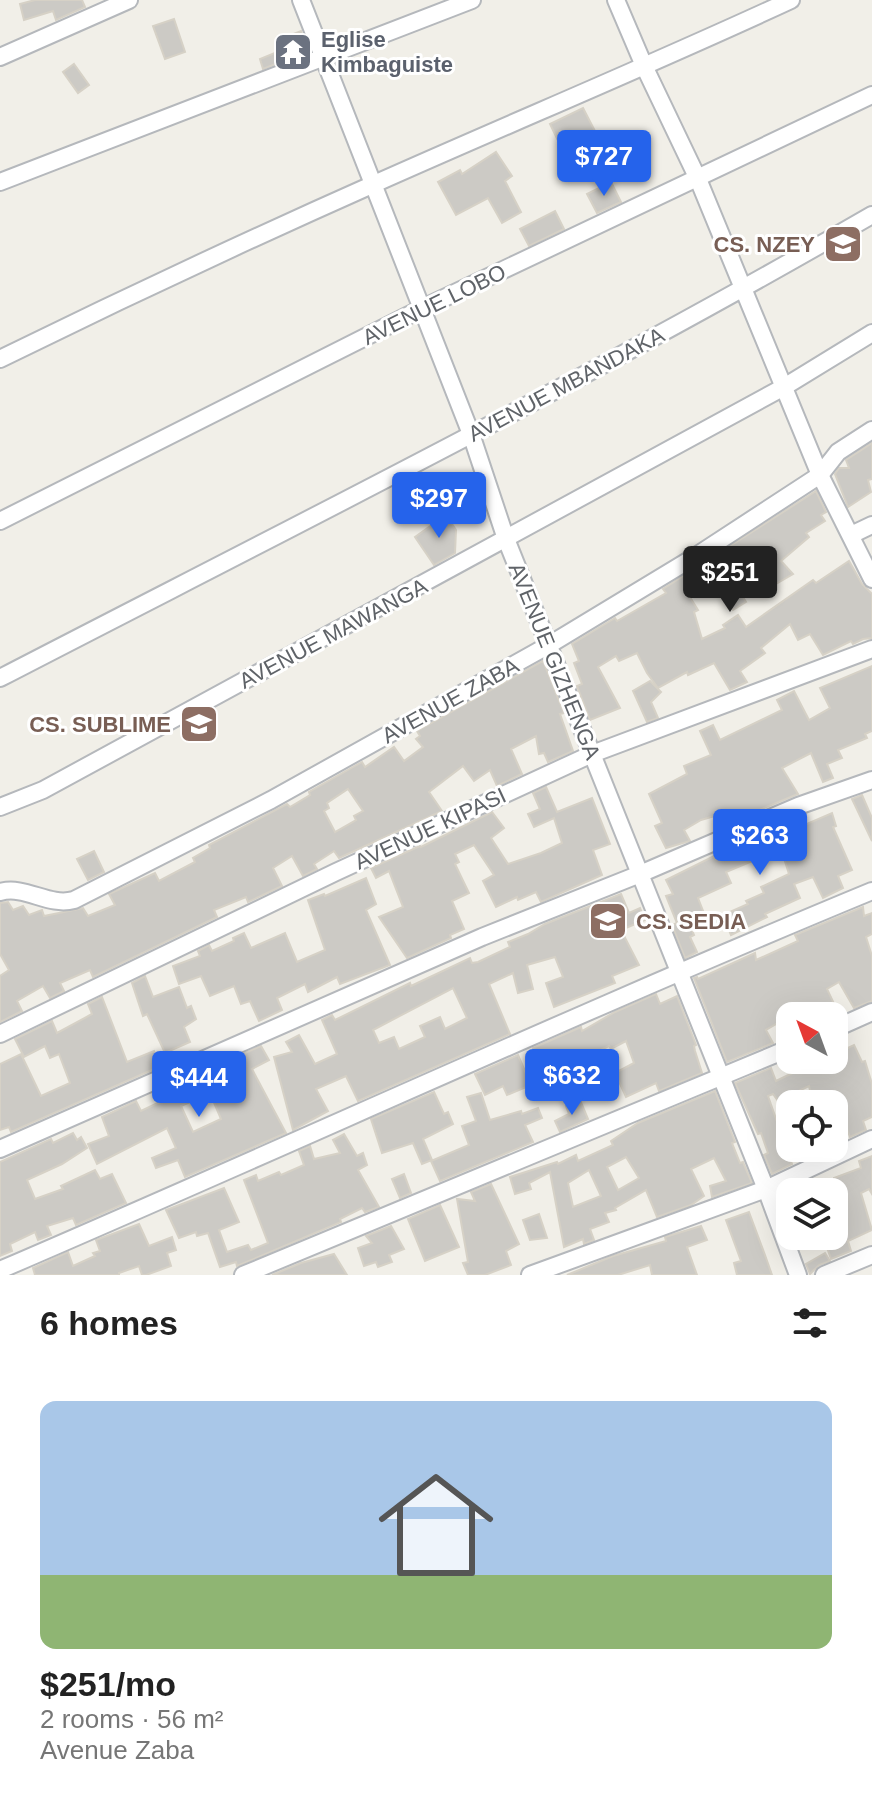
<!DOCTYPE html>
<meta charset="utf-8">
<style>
:root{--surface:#fff;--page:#f2f2f2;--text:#222;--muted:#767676;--line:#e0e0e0;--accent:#2563eb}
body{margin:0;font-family:Helvetica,sans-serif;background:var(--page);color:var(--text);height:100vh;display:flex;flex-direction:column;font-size:30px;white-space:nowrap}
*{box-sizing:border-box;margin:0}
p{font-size:26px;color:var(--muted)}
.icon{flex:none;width:44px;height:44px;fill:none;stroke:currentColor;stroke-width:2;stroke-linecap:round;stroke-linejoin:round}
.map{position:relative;height:1275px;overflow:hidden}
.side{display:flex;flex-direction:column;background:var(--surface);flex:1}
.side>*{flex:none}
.needle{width:52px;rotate:319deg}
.controls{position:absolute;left:776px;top:1002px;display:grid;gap:16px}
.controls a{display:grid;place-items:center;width:72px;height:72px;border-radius:16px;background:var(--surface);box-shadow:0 8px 32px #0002;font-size:40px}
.price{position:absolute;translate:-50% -68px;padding:0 18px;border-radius:8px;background:var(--accent);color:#fff;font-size:26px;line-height:52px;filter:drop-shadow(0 2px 4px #0008)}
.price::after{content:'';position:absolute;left:50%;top:48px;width:24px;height:18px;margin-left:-12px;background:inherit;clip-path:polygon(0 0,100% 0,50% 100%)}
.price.active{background:#222;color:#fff}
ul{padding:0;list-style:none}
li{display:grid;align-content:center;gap:16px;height:424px;padding:0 40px}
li+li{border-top:2px solid var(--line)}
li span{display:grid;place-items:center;height:248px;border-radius:16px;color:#555}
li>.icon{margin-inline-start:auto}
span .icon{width:144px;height:144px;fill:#fffc;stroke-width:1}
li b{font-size:34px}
h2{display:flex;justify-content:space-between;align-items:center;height:96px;padding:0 40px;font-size:34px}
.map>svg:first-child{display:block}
.building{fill:#cccac5;stroke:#d6d1c6;stroke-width:2;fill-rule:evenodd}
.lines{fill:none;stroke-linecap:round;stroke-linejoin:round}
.minor-casing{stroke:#b5b8bc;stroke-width:20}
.minor{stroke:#fff;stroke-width:16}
.labels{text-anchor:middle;stroke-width:6;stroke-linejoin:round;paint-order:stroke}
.worship-label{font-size:22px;font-weight:bold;fill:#5b616d;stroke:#fff;text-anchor:start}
.education-label{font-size:22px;font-weight:bold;fill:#785e54;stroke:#fff;text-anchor:end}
.street-label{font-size:22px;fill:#5f6368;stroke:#fff}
</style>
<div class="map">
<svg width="872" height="1275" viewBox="0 0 872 1275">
<rect width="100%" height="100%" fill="#f1efe8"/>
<g class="building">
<path d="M35 0H82L85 7 56 20 53 11 24 20 20 4Z"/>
<path d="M174 19 185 52 165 59 153 26Z"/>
<path d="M301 31 308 51 263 69 260 59 287 48 283 38Z"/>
<path d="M74 64 89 85 78 93 63 72Z"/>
<path d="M583 108 596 133 562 149 550 124Z"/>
<path d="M496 152 512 176 505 181 521 212 502 223 488 198 456 215 438 182 460 170 462 174Z"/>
<path d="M611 182 621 202 597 213 587 194Z"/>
<path d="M555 211 564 229 529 246 520 229Z"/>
<path d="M872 443V479L868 480 871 492 848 507 835 474 839 468H849L846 460Z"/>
<path d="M816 491 826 512 821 515 825 521 806 533 809 537 781 561 793 574 769 588 761 578 741 594 746 602 733 610 708 576 685 589 698 610 694 612 702 639 725 628 723 625 738 615 746 627 813 580 816 583 849 561 862 584 872 594V638L863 639 853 644 851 641 823 655 810 634 798 640 790 624 761 648 765 653 740 671 747 682 730 690 714 663 688 675 687 672 658 688 647 673 637 653 619 661 616 656 598 667 620 708 590 720 577 686 582 684 574 663 579 661 572 644 615 618 617 621 666 593 663 589Z"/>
<path d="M446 515 456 530 455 553 434 565 415 537Z"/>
<path d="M543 661 564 713 560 714 573 751 548 762 544 753 539 754 536 736 511 749 522 774 497 786 490 770 474 781 463 766 429 792 442 811 339 858 334 851 314 864 317 869 303 876 292 856 273 868 282 886 248 902 246 897 214 910 217 917 93 977 90 970 60 983 64 991 50 998 43 986 17 1001 22 1011 0 1022V976L9 970 0 954V903L8 902 13 910 23 906 29 915 42 910 44 916 83 908 88 916 115 905 109 894 155 873 159 881 195 862 193 858 210 848 209 845 287 804 290 807 310 795 309 792 362 762 365 767 394 747 404 761 423 747 416 739 420 736 417 731ZM348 789 363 811 354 816 356 820 335 832 324 811 329 808 327 803Z"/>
<path d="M872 666V731L865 734 867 738 838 750 842 758 827 764 833 778 823 782 811 753 782 768 798 794 723 825 718 815 701 820 684 830 690 841 666 848 655 826 662 823 649 794 687 774 684 766 711 755 700 731 713 725 720 740 782 710 777 700 794 691 809 720 830 708 820 688Z"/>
<path d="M650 681 661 692 651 702 658 718 647 722 633 691Z"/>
<path d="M546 787 557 812 592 798 610 844 593 850 602 875 541 902 536 892 518 900 517 897 496 907 483 881 494 875 474 845 455 854 459 862 455 864 469 893 452 901 464 929 450 935 451 938 407 958 379 917 403 907 389 871 376 878 371 868 420 846 421 847 492 812 504 828 491 838 508 864 541 853 562 843 554 818 534 827 528 814 540 809 533 793Z"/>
<path d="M862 795 872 818V841L852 799Z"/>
<path d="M832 813 836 826 833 827 852 870 838 876 843 888 823 898 813 877 794 884 800 898 765 914 767 917 731 935 723 915 748 904 746 901 764 893 761 887 789 874 781 849 726 872 731 883 698 898 707 921 691 928 694 935 690 937 697 952 685 958 672 925 677 923 666 896 673 894 666 880 718 854 720 858 763 839 761 834 783 824 786 833Z"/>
<path d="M94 851 104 872 88 880 77 859Z"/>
<path d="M366 878 376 904 366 910 390 965 340 984 337 977 308 992 305 984 277 998 282 1010 259 1021 250 1001 241 1004 234 986 210 996 201 976 179 984 173 966 200 956 198 951 209 945 212 951 234 941 233 938 244 933 251 948 285 933 297 962 325 950 308 900 324 894 325 896Z"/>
<path d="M621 894 629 913 640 908 645 920 621 930 639 965 612 976 615 983 554 1007 546 983 563 977 555 957 527 965 533 989 518 993 513 973 489 984 510 1034 358 1101 346 1076 316 1089 328 1111 293 1130 274 1057 292 1052 286 1042 299 1035 315 1064 337 1054 322 1020 332 1015 335 1020 410 983 411 986 470 958 472 963 478 962 510 947 508 942 528 934 545 924ZM453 988 467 1018 445 1029 440 1017 420 1026 425 1037 399 1049 394 1037 379 1043 373 1030Z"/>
<path d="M863 907 864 916 872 913V934L866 937 872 956V1001L854 1008 839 982 827 989 837 1010 825 1016H790L766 1030 773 1043 727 1062 694 978 697 977 698 979 755 953 756 960 798 941 795 935Z"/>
<path d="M145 976 153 997 179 987 187 1008 191 1006 196 1019 184 1027 190 1042 165 1053 147 1014 143 1016 132 983Z"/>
<path d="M656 994 660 1004 677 996 696 1045 694 1046 695 1051 702 1073 659 1091 656 1083 626 1097 615 1073 634 1063 626 1041 611 1049 609 1046 590 1055 593 1065 577 1071 583 1088 567 1095 562 1083 543 1091 533 1048 581 1027 582 1031 615 1012Z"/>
<path d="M102 997 127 1062 154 1051 161 1066 11 1132 9 1127 0 1130V1064L21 1054 41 1096 70 1083 59 1054 50 1058 45 1046 24 1057 15 1039 52 1021 57 1033 92 1014 88 1004Z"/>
<path d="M854 1045 862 1062 865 1061 872 1084V1117L863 1121 866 1130 850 1137 841 1113 834 1114V1104H813L809 1086 778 1101 773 1094 768 1096 792 1164 772 1174 764 1155 768 1153 761 1133 758 1134 735 1083 771 1068 776 1081 819 1060H842L839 1052Z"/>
<path d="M261 1046 269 1060 252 1069 286 1133 185 1177 178 1160 156 1168 152 1158 176 1148 167 1128 97 1164 88 1144 109 1136 102 1117 136 1101 141 1111 164 1100 160 1091 217 1067 221 1078 242 1069 236 1057ZM210 1093 221 1119 193 1132 181 1106Z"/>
<path d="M518 1055 531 1085 507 1095 503 1086 485 1095 475 1074Z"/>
<path d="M715 1091 735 1142 732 1143 740 1163 743 1162 752 1183 712 1197 710 1186 726 1181 714 1158 691 1169 704 1196 691 1205 657 1217 646 1190 615 1208 616 1210 605 1213 609 1222 590 1229 594 1240 584 1244 583 1239 564 1247 550 1172 529 1183 531 1189 515 1194 510 1177 557 1162 558 1164 576 1155 578 1161 613 1145 611 1141 638 1123ZM626 1157 639 1178 618 1190 607 1167ZM589 1170 601 1196 573 1207 568 1183Z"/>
<path d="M434 1092 444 1114 448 1112 453 1124 423 1139 432 1160 422 1164 413 1143 382 1153 371 1119Z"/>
<path d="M481 1093 490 1120 521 1111 522 1114 538 1108 542 1118 525 1125 533 1142 440 1181 431 1161 469 1145 462 1126 476 1121 467 1097Z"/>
<path d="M580 1100 588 1119 560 1132 555 1121 569 1114 566 1106Z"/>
<path d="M73 1133 77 1140 81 1137 87 1148 62 1164 27 1180 35 1199 63 1189 61 1186 95 1170 100 1179 112 1174 126 1203 76 1225 73 1218 47 1226 51 1235 38 1240 35 1232 10 1244 12 1251 0 1256V1162L51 1139 53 1143Z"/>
<path d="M344 1134 357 1156 363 1153 367 1165 358 1170 379 1207 365 1212 362 1208 340 1219 341 1222 237 1266 236 1262 220 1267 208 1233 197 1236 196 1232 179 1238 166 1210 224 1188 239 1222 219 1230 227 1252 248 1245 251 1250 268 1243 244 1180 256 1175 258 1181 279 1172 281 1175 304 1165 299 1151 310 1146 314 1159 340 1153 333 1140Z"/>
<path d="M872 1156V1194L869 1189 861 1193 872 1230 848 1241 851 1251 831 1259 823 1236H834V1178L861 1168 859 1161Z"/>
<path d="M404 1174 411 1193 400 1198 392 1179Z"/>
<path d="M491 1184 519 1244 506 1251 511 1265 485 1275H468L463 1263 468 1262 457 1199 475 1201 471 1192Z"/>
<path d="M440 1205 459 1247 425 1261 408 1219Z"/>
<path d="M749 1212 765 1255 772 1275H737L734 1263 741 1261 726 1220Z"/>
<path d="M539 1214 547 1238 530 1240 523 1220Z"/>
<path d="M139 1224 149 1246 172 1237 176 1250 167 1253 171 1266 146 1275H142L139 1266 119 1273V1275H35L33 1268 68 1252 73 1266 95 1256 93 1253 100 1251 96 1240Z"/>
<path d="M391 1226 404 1249 389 1255 392 1262 378 1267 376 1262 364 1266 358 1248 372 1243 366 1236Z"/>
<path d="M701 1226 707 1240 687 1247 697 1275H652L650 1265 618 1275H567L613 1256 666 1241 665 1237Z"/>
<path d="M825 1253 830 1261 819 1265 810 1274 806 1264Z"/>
<path d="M334 1254 347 1275H272L301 1263Z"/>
</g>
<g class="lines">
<g class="minor-casing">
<g id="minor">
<path d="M301 0 471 434 506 539 766 1189 798 1275"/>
<path d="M616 0 645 68 698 179 820 475 872 579"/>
<path d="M0 57 129 0"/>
<path d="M0 182 472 0"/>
<path d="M0 359C124 298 248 240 374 184 513 122 653 64 791 0"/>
<path d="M0 521 423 308 872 95"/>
<path d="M851 535 872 525"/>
<path d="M0 678C292 527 587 380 872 215"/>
<path d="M0 807 43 790 784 387 872 333"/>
<path d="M0 892C26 885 48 907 74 900L271 800 549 645 696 556 820 475 838 452 872 430"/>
<path d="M834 1029 872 1012"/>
<path d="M0 1034 336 872 592 754 872 649"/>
<path d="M0 1149 482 937 640 874 798 806 872 780"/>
<path d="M0 1270C291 1145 579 1012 872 891"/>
<path d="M243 1275 790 1048"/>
<path d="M530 1275 766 1189 872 1139"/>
<path d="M824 1275 872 1255"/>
</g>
</g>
<use href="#minor" class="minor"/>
</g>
<defs>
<g id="temple-square" transform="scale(2)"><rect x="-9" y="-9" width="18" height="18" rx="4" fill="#6b7280" stroke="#fff"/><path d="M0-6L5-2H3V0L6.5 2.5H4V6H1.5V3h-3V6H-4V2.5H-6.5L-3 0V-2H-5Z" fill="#fff"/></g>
<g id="school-square" transform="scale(2)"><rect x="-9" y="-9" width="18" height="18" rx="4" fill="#8d6e63" stroke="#fff"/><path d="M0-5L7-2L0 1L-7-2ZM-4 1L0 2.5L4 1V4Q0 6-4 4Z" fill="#fff"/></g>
</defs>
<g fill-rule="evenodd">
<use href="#temple-square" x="293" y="52"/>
<use href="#school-square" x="843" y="244"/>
<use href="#school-square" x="199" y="724"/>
<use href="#school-square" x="608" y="921"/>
</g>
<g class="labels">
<g class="worship-label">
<text x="321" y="47">Eglise<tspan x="321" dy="25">Kimbaguiste</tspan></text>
</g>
<g class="education-label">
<text x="815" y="252">CS. NZEY</text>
<text x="171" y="732">CS. SUBLIME</text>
<text x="636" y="929" text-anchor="start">CS. SEDIA</text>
</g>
<g class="street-label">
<text transform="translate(434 304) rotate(-26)" y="8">AVENUE LOBO</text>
<text transform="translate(566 384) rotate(-28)" y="8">AVENUE MBANDAKA</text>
<text transform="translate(333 633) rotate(-28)" y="8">AVENUE MAWANGA</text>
<text transform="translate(555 661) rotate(68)" y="8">AVENUE GIZHENGA</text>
<text transform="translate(450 700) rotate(-29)" y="8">AVENUE ZABA</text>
<text transform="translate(430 828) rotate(-25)" y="8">AVENUE KIPASI</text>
</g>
</g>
</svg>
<div class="controls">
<a><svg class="needle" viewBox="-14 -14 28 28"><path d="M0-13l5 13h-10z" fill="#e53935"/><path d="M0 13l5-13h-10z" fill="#767676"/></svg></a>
<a><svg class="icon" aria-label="locate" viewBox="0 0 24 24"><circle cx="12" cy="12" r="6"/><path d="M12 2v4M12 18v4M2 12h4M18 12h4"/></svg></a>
<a><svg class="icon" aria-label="layers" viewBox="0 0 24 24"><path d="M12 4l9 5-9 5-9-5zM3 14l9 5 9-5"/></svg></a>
</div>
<b class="price" style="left:604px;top:198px">$727</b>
<b class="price" style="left:439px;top:540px">$297</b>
<b class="price active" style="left:730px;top:614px">$251</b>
<b class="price" style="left:760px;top:877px">$263</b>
<b class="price" style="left:572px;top:1117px">$632</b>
<b class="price" style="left:199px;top:1119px">$444</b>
</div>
<section class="side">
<h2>6 homes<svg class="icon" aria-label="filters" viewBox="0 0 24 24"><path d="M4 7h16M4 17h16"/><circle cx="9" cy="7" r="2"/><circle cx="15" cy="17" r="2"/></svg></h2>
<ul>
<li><span style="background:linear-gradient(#a9c7e8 70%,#8fb573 0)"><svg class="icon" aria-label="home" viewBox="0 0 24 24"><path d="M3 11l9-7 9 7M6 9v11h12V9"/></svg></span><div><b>$251/mo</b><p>2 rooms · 56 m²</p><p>Avenue Zaba</p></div></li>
</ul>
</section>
